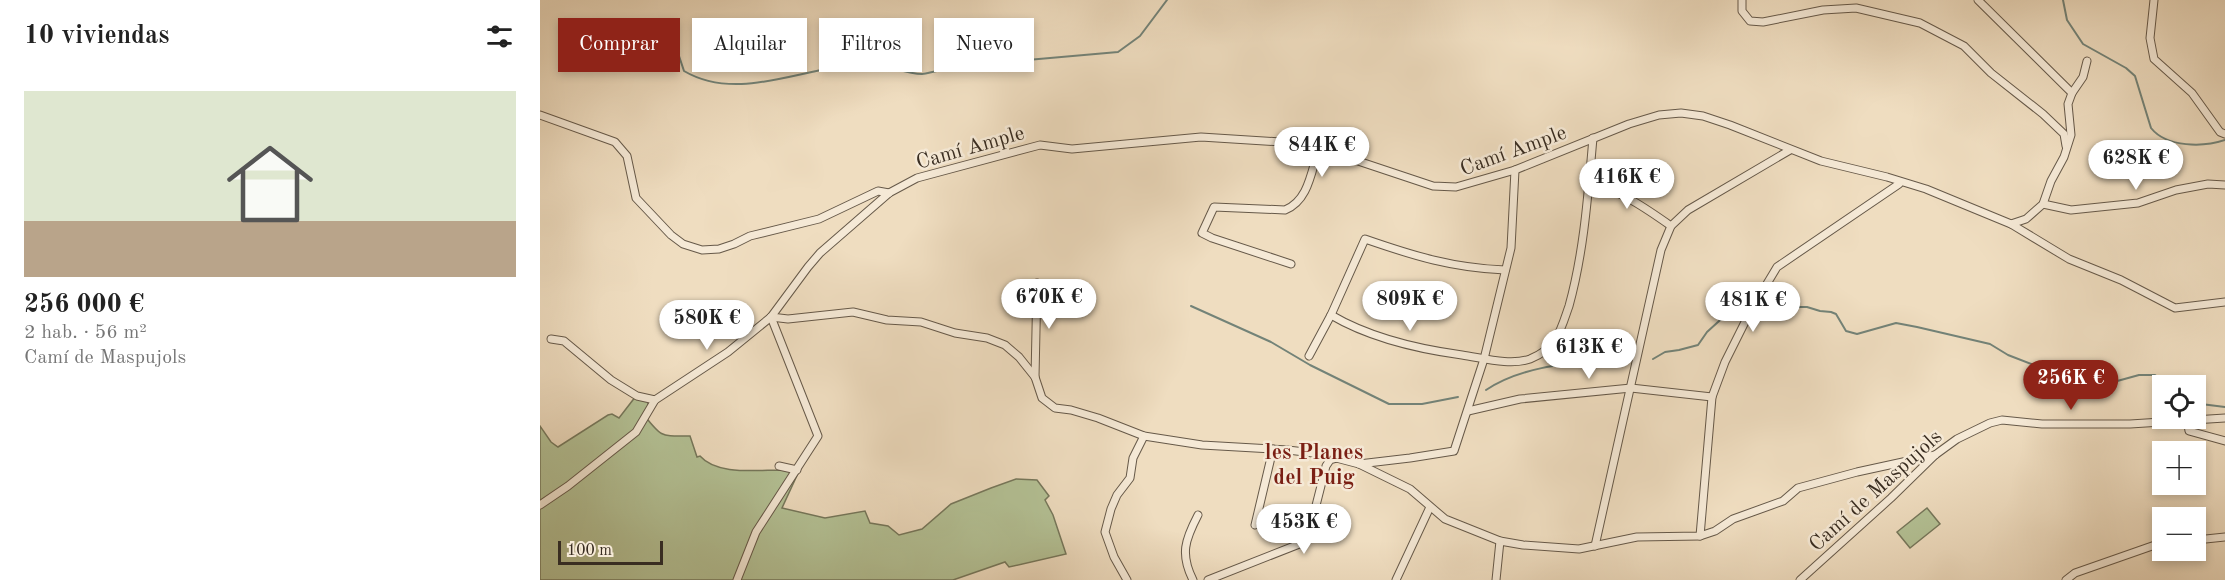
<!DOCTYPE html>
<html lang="es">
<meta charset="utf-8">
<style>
:root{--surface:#fff;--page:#f2f2f2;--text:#222;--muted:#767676;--accent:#8f2418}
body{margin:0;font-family:"Old Standard TT",serif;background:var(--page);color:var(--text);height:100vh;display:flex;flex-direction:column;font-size:22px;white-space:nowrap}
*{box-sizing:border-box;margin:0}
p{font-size:20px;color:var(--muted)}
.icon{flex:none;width:33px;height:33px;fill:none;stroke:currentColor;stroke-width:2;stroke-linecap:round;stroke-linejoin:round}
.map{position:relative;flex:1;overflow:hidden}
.drawer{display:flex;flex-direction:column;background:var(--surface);width:540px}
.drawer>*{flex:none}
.top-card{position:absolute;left:18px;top:18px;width:570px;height:54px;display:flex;gap:12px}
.controls{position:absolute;left:1612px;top:375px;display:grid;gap:12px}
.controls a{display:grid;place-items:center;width:54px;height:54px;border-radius:0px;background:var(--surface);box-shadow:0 3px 9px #0003;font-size:30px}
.scale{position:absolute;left:18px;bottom:15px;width:105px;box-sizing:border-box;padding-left:6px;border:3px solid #392d21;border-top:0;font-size:16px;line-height:21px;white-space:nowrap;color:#392d21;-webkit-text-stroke:4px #f5e9d6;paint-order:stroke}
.price{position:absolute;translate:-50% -51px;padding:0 14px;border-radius:21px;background:#fff;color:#222;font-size:20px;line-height:39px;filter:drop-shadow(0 2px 3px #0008)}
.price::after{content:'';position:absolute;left:50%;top:36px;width:18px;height:14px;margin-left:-9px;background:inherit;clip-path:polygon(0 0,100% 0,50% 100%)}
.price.active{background:var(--accent);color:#fff}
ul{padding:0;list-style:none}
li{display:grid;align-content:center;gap:12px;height:318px;padding:0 24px}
li span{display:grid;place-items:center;height:186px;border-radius:0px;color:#555}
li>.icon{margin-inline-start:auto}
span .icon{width:108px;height:108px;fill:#fffc;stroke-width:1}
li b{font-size:26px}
h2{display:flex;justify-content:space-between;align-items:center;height:72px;padding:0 24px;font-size:26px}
.tag{padding:0 21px;border-radius:0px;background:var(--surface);box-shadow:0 3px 9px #0003;font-size:21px;line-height:54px}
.tag.active{background:var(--accent);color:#fff}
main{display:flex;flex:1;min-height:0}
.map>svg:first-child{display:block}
.green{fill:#b4c296;stroke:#76785c;stroke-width:1.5}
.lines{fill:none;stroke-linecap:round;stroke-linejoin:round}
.stream{stroke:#738378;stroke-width:2}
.street-casing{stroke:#665949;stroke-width:9}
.street{stroke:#f5e9d6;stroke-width:7}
.labels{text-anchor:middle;stroke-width:5;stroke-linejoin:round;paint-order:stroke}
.street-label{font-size:21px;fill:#392d21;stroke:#f5e9d6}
.neighbourhood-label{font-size:22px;font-weight:bold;fill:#7a1f14;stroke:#f5e9d6}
</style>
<main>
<section class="drawer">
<h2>10 viviendas<svg class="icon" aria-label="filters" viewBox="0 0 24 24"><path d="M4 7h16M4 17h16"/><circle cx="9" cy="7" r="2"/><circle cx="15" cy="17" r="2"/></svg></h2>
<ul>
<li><span style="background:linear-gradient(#dfe7d0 70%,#b9a48a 0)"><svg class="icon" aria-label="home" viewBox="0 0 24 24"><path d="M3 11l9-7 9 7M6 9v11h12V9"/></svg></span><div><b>256 000 €</b><p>2 hab. · 56 m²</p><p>Camí de Maspujols</p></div></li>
</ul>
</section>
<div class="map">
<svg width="1685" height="580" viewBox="0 0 1685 580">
<rect width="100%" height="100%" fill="#efddc0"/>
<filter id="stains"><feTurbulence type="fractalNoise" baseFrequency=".00333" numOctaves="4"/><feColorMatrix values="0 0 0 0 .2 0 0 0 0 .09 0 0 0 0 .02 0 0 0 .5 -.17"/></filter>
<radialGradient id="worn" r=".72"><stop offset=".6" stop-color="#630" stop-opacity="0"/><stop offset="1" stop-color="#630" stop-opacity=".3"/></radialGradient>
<g class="green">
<path d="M96 396 108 400V408L104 415C122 438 121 436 150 436L157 457 160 456C180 479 231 467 259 471L242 508 285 518 325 511 330 523 348 526 359 535 382 529 411 504 451 488 476 479 497 480 509 496 505 500 513 515 526 554 469 567 465 562 413 580H0V426L11 442 18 447 68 415 72 414 79 418Z"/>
<path d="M1387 508 1400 524 1370 548 1357 532Z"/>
</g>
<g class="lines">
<g class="stream">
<path d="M1523 0 1527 20 1543 44 1586 68 1595 76 1611 128C1627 148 1664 147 1685 140"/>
<path d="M39 54 60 42 99 35 124 36 136 47 144 71C202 105 271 62 333 64 349 65 366 74 382 74 392 73 404 69 414 67"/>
<path d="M421 66 578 52 600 36 627 0"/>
<path d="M651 306 731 342 770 365 849 404H882L918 397"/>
<path d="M1225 307H1267L1280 311 1291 312 1296 314 1306 331 1317 334 1356 323 1377 327 1450 344 1468 355 1494 365 1505 372 1522 376 1557 383H1570L1599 375H1615L1632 386"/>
<path d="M1113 359 1125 352 1139 350 1158 345 1167 332 1189 312 1203 309"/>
<path d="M946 390C985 364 1037 363 1083 358"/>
<path d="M1656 401 1661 404 1685 407"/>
</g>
<g class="street-casing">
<g id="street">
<path d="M1202 0V11L1210 21 1223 22 1283 10 1316 8 1380 23 1424 46 1451 73 1503 114 1524 134 1526 146"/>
<path d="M1438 0 1532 93"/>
<path d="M1614 0 1610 38 1614 59 1652 93 1680 132 1685 134"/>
<path d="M0 115 75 142 87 156 96 198 131 235 143 244 162 250 179 249 194 244 210 236 279 219 338 191 349 193"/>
<path d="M1049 183C1081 191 1104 207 1131 226"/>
<path d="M1503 204 1531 210 1598 203 1636 190 1668 184 1685 185"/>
<path d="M1471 224 1529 259 1581 280 1635 308 1685 302"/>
<path d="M751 264 672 238 662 233 674 207 745 210C768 201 771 173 778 151"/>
<path d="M791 315C830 338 878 349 922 355 943 358 970 366 990 359 1000 355 1009 349 1015 340 1022 329 1025 317 1029 306 1044 252 1048 194 1053 138"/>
<path d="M231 317 248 319 313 312 347 320 381 322 415 333 447 338 465 345 479 357 495 377 502 398 515 408 531 410 558 418 604 436 662 445 748 450 781 454 819 464 870 489 905 519 960 541 983 545 1039 549 1097 537 1160 536 1175 531 1193 519 1243 501 1258 488 1317 472 1395 455"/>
<path d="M11 339 24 341 71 380 97 396 115 400"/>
<path d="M769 356 791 315 825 239C874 256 913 268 965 270"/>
<path d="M495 377 497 283"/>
<path d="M928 411 980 399 1091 388 1172 397"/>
<path d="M1647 419 1649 431 1685 441"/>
<path d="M819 464 870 458 914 451 944 359 971 248 975 170"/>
<path d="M239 466 257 470"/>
<path d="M0 505 28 486 96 432 115 400 188 352 231 317 268 267 280 253 349 193 377 178 500 145 532 149 661 137 741 142 818 161 893 186 916 187 975 170 1089 124 1119 115 1141 113 1163 116 1190 125 1281 161 1347 177 1386 189 1471 224 1486 219 1503 204 1511 181 1524 157 1531 135 1528 104 1532 93 1543 77 1547 61"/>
<path d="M715 525 733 449"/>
<path d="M1160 536 1172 397 1185 362 1210 312 1237 267 1359 184"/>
<path d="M1656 540 1685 537"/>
<path d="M1055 546 1121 250 1131 226 1148 210 1250 150"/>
<path d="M197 580 216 532 278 436 231 317"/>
<path d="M587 580 574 557 565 532 571 509 577 495 590 478 593 458 604 436"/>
<path d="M653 580C640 554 645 540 658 515"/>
<path d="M668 580 767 541 786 466 790 460 797 458"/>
<path d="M856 580 890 507"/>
<path d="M956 580 960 541"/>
<path d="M1260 580 1351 498 1395 455 1417 439 1450 423 1462 420 1502 424H1590L1685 418"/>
<path d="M1526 580 1535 573 1615 545 1623 544"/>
</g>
</g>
<use href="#street" class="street"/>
</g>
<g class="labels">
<g class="street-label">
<text transform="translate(430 147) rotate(-16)" y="7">Camí Ample</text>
<text transform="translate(973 150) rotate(-20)" y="7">Camí Ample</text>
<text transform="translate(1335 490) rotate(-42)" y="7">Camí de Maspujols</text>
</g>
<g class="neighbourhood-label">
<text x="774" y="459">les Planes<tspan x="774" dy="25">del Puig</tspan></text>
</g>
</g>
<rect width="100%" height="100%" filter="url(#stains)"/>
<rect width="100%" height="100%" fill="url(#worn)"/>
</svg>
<div class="controls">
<a><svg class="icon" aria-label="locate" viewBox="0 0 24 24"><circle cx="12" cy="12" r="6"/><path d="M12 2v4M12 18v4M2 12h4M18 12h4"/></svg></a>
<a>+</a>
<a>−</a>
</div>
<div class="scale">100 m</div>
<b class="price" style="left:782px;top:178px">844K €</b>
<b class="price" style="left:1596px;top:191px">628K €</b>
<b class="price" style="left:1087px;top:210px">416K €</b>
<b class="price" style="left:509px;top:330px">670K €</b>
<b class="price" style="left:870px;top:332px">809K €</b>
<b class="price" style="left:1213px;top:333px">481K €</b>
<b class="price" style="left:167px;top:351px">580K €</b>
<b class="price" style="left:1049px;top:380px">613K €</b>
<b class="price active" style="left:1531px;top:411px">256K €</b>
<b class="price" style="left:764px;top:555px">453K €</b>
<div class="top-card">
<a class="tag active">Comprar</a>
<a class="tag">Alquilar</a>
<a class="tag">Filtros</a>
<a class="tag">Nuevo</a>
</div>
</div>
</main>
